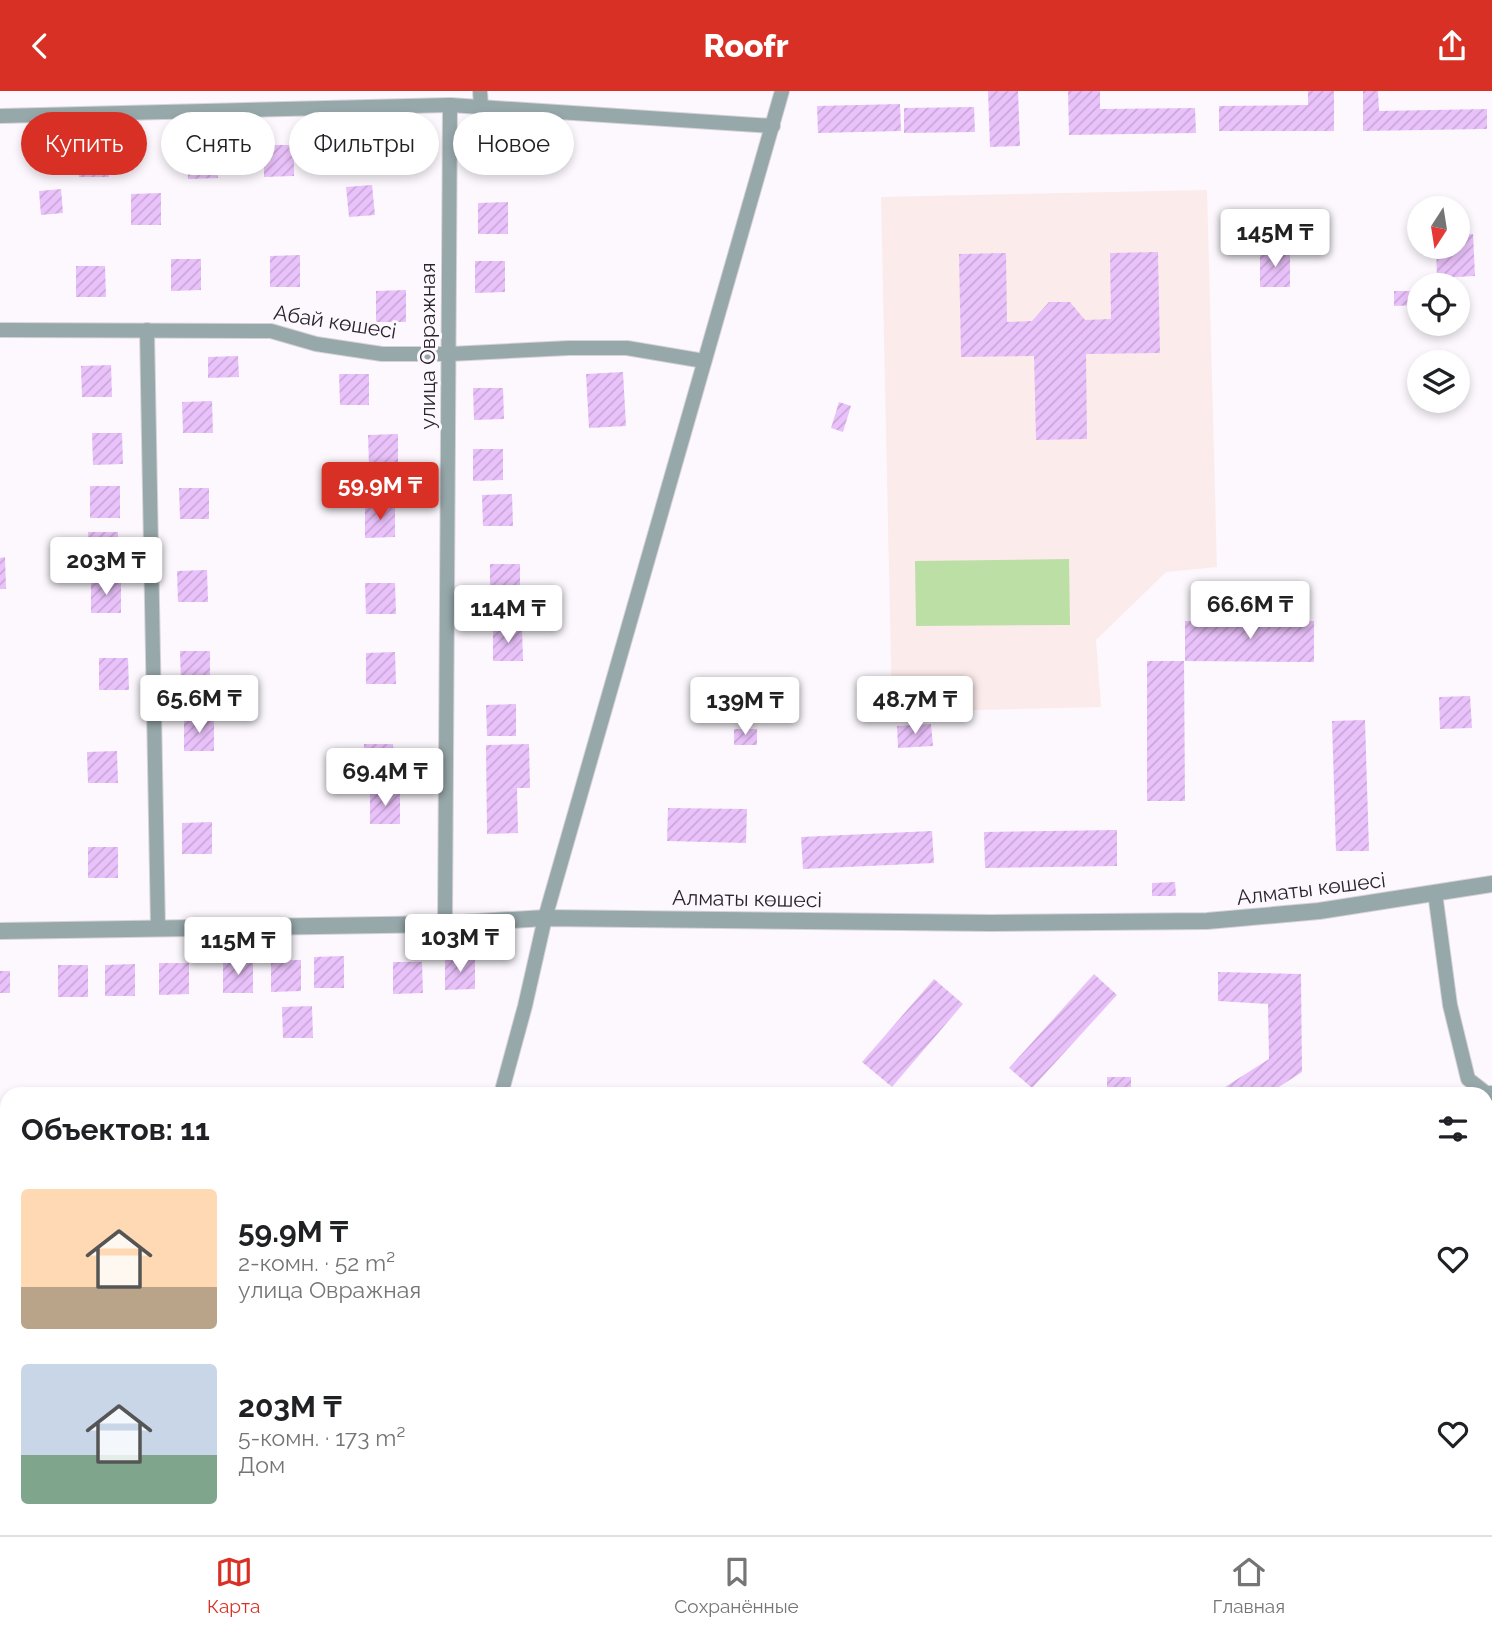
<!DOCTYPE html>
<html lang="ru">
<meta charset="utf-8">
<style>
:root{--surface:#fff;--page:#f2f2f2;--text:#202124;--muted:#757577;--line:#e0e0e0;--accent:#d93025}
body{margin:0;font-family:Raleway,sans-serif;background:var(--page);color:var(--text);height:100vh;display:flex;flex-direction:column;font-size:26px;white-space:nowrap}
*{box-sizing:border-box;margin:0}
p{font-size:23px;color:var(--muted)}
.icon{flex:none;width:38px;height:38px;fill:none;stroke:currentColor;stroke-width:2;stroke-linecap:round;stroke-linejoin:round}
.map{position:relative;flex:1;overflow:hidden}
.drawer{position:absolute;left:0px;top:996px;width:1493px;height:450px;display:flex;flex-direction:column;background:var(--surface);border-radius:21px 21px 0 0;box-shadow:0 4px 10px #0003}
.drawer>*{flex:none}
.hud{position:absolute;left:21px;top:21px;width:700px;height:63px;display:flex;gap:14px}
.needle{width:46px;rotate:192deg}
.fabs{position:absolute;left:1407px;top:105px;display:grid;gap:14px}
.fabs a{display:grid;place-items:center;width:63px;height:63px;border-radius:50%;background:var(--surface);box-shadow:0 4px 10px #0003;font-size:35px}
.price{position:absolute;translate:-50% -60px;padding:0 16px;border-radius:7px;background:#fff;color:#222;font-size:23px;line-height:46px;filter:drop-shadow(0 2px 4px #0008)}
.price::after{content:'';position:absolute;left:50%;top:42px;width:21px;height:16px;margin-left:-10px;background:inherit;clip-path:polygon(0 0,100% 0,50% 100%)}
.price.on{background:var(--accent);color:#fff}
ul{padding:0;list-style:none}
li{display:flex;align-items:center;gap:21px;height:175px;padding:0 21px}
li span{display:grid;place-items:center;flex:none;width:196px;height:140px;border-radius:7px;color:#555}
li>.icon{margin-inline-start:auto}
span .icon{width:84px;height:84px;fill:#fffc;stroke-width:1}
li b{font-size:30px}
h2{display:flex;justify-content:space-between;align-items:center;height:84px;padding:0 21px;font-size:30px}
.pill{padding:0 24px;border-radius:32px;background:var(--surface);box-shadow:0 4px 10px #0003;font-size:24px;line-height:63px}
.pill.on{background:var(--accent);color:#fff}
header{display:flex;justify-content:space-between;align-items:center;height:91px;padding:0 21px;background:var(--accent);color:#fff;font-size:32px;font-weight:800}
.dock{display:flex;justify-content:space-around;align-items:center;height:98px;border-top:2px solid var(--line);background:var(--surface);font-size:19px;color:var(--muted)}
.dock a{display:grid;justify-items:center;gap:4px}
.dock .on{color:var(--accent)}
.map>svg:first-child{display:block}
.education{fill:#fcebeb}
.grass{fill:#bcdfa6}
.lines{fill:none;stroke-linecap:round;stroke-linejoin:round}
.river{stroke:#5bafc5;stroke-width:28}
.building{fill:url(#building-hatch)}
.minor-casing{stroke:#d6d2d9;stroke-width:16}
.tertiary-casing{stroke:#d6d2d9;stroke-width:18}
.minor{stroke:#97a8aa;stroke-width:14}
.tertiary{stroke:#97a8aa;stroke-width:16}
.labels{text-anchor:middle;stroke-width:6;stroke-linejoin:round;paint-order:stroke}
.street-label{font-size:21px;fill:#2b242f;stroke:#fcf8fe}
</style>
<header><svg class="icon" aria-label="back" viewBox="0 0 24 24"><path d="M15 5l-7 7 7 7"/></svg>Roofr<svg class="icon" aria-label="share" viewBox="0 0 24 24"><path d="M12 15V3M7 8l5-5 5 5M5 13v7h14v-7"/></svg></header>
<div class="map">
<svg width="1492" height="1444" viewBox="0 0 1492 1444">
<defs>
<pattern id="building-hatch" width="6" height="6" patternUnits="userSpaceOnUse" patternTransform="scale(1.75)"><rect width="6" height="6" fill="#eac2fb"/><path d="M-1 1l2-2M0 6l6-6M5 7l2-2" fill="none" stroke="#c9a7d7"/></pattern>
</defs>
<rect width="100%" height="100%" fill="#fcf8fe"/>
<path class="education" d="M1207 99 1217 476 1166 481 1096 549 1101 616 892 621 881 106Z"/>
<path class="grass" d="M1069 468 1070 534 916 535 915 470Z"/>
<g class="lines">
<g class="river">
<path d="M1249 1438 1251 1444"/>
<path d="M815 1444 819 1438"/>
</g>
</g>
<g class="building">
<path d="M988 0H1018L1020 55 990 56Z"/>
<path d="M1068 0H1100V18L1195 17 1196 42 1069 44Z"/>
<path d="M1308 0H1334V40H1219V15L1308 14Z"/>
<path d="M1363 0H1378L1379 20 1487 18V38L1363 40Z"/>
<path d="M900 13 901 40 818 42 817 15Z"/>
<path d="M974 16 975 41 904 42V17Z"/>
<path d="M35 47H65L66 79H36Z"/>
<path d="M472 47H502V78L472 79Z"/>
<path d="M396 49V81H366V50Z"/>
<rect x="79" y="54" width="30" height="32"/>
<path d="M264 54H294V85L264 86Z"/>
<path d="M187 56H217L218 87 188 88Z"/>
<path d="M372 94 375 124 349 126 346 96Z"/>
<path d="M61 98 63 122 41 124 39 100Z"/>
<path d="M161 102V134H131V103Z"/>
<path d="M508 111V143H478V112Z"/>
<path d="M1473 143 1475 185 1437 187 1436 156H1458V144Z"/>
<path d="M1158 161 1160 262 1086 263 1087 348 1036 349 1034 265 961 266 959 163 1006 162 1007 231 1032 230 1049 211H1070L1085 229 1111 228 1110 162Z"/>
<rect x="1260" y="161" width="30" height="35"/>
<path d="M300 164V196H270V165Z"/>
<path d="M171 168H201V199L171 200Z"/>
<path d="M475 170H505V201L475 202Z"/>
<path d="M76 175H105L106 206H76Z"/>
<path d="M406 199V231H376V200Z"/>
<path d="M1394 200H1419V214L1394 215Z"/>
<path d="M238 265 239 286 208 287V266Z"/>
<path d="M111 274 112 306H82L81 275Z"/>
<path d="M623 281 626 335 589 337 586 283Z"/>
<path d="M339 283H369V314H340Z"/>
<path d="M473 297H503L504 328 474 329Z"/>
<path d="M212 310 213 342H183L182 311Z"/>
<path d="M839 311 851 315 843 341 831 337Z"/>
<path d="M92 342H122L123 373 93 374Z"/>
<path d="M398 343V375H369L368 344Z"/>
<path d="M473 358H503V389L473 390Z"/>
<rect x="90" y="395" width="30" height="32"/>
<path d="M179 397H209V428H180Z"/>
<path d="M512 403 513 435H483L482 404Z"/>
<path d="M365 415H395V446L365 447Z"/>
<path d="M88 441H118V472H89Z"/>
<path d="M5 466 6 498H0V467Z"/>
<rect x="490" y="473" width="30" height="32"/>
<path d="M207 479 208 511H178L177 480Z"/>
<path d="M121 490V522H91V491Z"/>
<path d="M365 492H395L396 523H366Z"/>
<path d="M1185 530H1314V571L1185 570Z"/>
<path d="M522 538 523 570H493V539Z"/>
<path d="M180 560H210V591L181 592Z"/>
<path d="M395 561 396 593H366V562Z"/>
<path d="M99 567H128L129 599H99Z"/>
<path d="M1147 570H1184L1185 710H1147Z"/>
<path d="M1470 605 1472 637 1440 638 1439 606Z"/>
<path d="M516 613V645H487L486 614Z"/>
<rect x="184" y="629" width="30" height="31"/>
<path d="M1365 629 1369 760H1336L1332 630Z"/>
<path d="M931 633 933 655 898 657 897 635Z"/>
<rect x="734" y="638" width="23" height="16"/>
<path d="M364 653H393L394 684 364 685Z"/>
<path d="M529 653 530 697H517L518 742 487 743 486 654Z"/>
<path d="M117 660 118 692H88L87 661Z"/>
<path d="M400 701V733H370V702Z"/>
<path d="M668 717 747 718 746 752 667 750Z"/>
<path d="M212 731V763H182V732Z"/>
<path d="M1117 739V775L985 777 984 741Z"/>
<path d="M932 740 934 772 803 778 801 746Z"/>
<rect x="88" y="756" width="30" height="31"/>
<path d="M1175 791 1176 805H1152V792Z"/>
<path d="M344 865V897H314V866Z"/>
<path d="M445 867H475V898L445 899Z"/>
<path d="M271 869H301V900L271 901Z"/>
<path d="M253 870V902H223V871Z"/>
<path d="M393 871H422L423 902 393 903Z"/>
<path d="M159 872H189V903L159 904Z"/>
<path d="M135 873V905H105V874Z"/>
<rect x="58" y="874" width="30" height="32"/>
<rect x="0" y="880" width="10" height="22"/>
<path d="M1218 881 1301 883 1302 981 1268 1003H1214L1269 968 1268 913 1218 910Z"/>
<path d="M1094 883 1117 904 1032 997 1009 977Z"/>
<path d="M934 888 963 913 892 996 862 971Z"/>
<path d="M312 915 313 947H283L282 916Z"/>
<rect x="1107" y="986" width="24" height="17"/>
</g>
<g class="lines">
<g class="minor-casing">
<g id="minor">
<path d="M480 0 481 15"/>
<path d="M0 25 450 14 773 35"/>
<path d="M0 239 271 240 316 253 382 263H450L569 257H627L704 270"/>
<path d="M147 239 158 837"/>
<path d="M1435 802 1450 914 1468 988 1486 1002H1492"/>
<path d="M445 833 450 14"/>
<path d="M501 1003 525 915 545 827 782 0"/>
<path d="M0 1086H7"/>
<path d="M0 1350H7"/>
<path d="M336 1438 337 1444"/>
</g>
</g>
<g class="tertiary-casing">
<path id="tertiary" d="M0 840 445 833 545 827 991 832 1207 830 1319 820 1492 793"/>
</g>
<use href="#minor" class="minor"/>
<use href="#tertiary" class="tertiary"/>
</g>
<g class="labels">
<g class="street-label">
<text transform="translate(335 231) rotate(9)" y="7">Абай көшесі</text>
<text transform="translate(428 255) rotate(-90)" y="7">улица Овражная</text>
<text transform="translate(1311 798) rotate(-7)" y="7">Алматы көшесі</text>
<text transform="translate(747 808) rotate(1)" y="7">Алматы көшесі</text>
</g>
</g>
</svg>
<div class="fabs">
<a><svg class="needle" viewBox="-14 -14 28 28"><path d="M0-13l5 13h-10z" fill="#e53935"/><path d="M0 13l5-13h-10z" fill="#757577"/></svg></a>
<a><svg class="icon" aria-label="locate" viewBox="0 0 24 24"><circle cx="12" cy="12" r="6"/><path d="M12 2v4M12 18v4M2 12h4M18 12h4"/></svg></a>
<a><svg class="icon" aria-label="layers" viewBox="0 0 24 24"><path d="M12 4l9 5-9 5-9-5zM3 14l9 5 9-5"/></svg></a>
</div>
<b class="price" style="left:1275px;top:178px">145M ₸</b>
<b class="price on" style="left:380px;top:431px">59.9M ₸</b>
<b class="price" style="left:106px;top:506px">203M ₸</b>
<b class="price" style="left:1250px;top:550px">66.6M ₸</b>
<b class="price" style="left:508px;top:554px">114M ₸</b>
<b class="price" style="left:199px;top:644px">65.6M ₸</b>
<b class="price" style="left:915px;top:645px">48.7M ₸</b>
<b class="price" style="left:745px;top:646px">139M ₸</b>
<b class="price" style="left:385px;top:717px">69.4M ₸</b>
<b class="price" style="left:460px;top:883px">103M ₸</b>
<b class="price" style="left:238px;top:886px">115M ₸</b>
<div class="hud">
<a class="pill on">Купить</a>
<a class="pill">Снять</a>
<a class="pill">Фильтры</a>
<a class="pill">Новое</a>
</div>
<section class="drawer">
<h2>Объектов: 11<svg class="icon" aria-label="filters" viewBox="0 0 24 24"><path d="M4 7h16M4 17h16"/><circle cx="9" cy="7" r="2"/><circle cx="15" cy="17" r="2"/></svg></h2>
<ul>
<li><span style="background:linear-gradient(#ffd9b3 70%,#b9a48a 0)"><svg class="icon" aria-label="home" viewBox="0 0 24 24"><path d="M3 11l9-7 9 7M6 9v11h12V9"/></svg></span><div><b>59.9M ₸</b><p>2-комн. · 52 m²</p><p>улица Овражная</p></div><svg class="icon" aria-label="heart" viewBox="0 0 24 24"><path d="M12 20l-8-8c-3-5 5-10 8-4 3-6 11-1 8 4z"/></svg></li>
<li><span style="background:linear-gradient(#c9d6e8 65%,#7fa58c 0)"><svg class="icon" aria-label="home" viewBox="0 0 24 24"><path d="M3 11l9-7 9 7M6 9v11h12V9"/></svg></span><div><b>203M ₸</b><p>5-комн. · 173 m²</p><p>Дом</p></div><svg class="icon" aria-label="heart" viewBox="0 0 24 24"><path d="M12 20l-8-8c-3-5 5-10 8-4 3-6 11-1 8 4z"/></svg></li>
</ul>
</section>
</div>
<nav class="dock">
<a class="on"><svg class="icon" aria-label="map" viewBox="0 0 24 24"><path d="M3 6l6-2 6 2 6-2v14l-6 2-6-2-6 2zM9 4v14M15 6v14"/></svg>Карта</a>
<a><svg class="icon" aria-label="saved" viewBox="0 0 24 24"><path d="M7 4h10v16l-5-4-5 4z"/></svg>Сохранённые</a>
<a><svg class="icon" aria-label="home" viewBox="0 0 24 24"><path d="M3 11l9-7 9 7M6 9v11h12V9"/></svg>Главная</a>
</nav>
